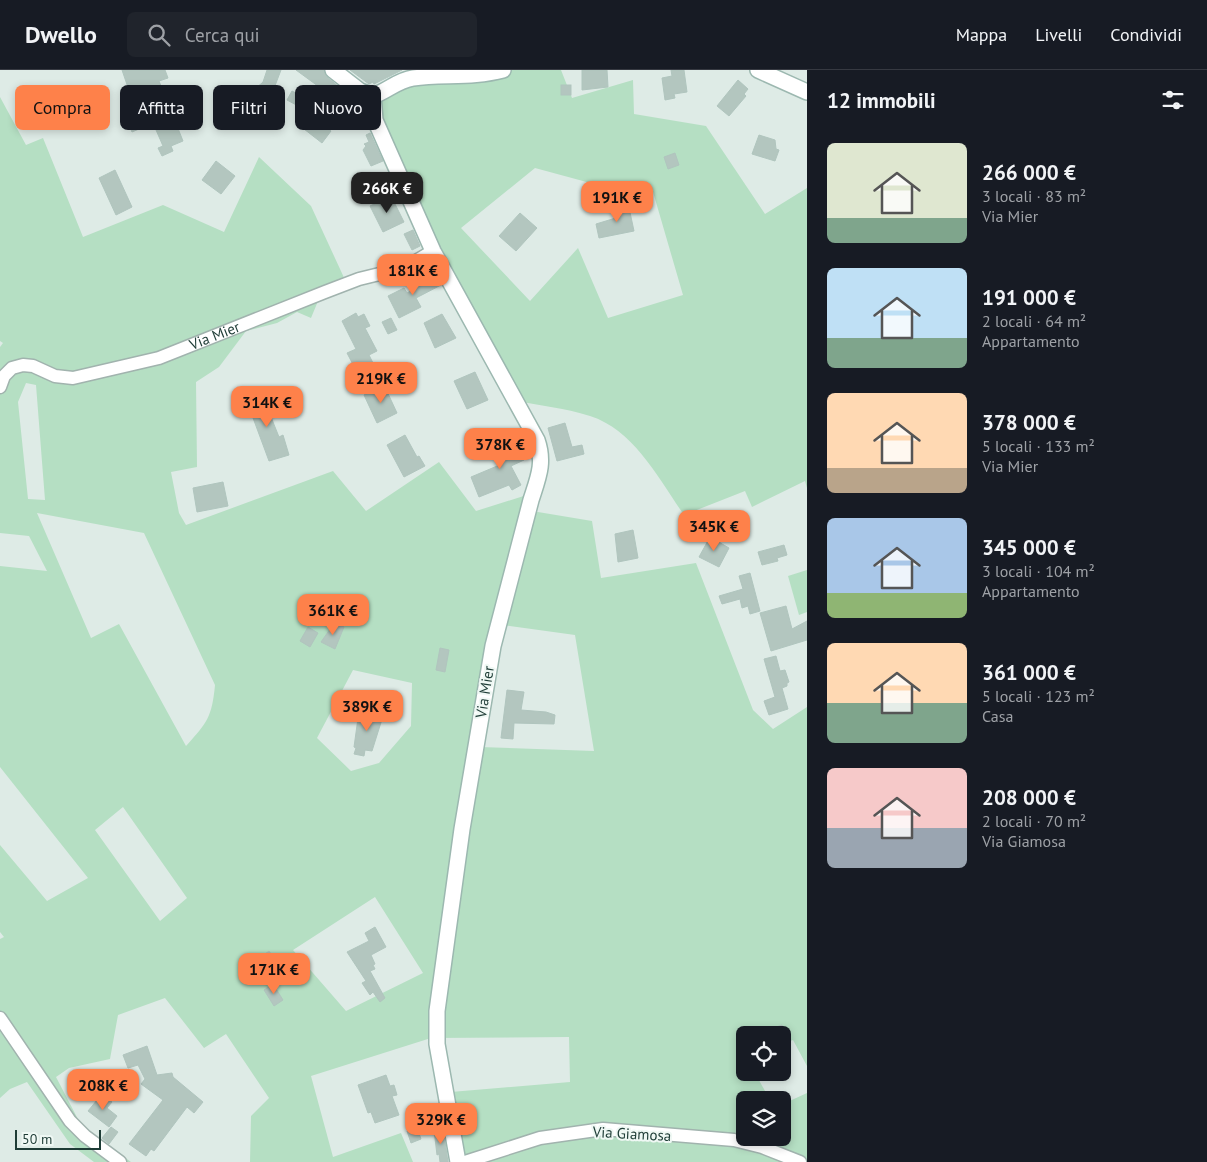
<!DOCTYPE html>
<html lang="it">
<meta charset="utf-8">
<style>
:root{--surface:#171b24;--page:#20242c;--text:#f1f3f6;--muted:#9ea1a6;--line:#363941;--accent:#fe814a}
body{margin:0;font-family:"PT Sans",sans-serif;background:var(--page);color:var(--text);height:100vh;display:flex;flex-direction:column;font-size:19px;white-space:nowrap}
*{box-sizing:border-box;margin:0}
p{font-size:16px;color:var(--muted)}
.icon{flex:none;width:28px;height:28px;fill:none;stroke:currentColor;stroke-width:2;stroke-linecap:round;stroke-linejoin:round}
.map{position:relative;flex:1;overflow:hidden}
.panel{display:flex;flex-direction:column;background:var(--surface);width:400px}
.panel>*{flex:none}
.guide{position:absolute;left:15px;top:15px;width:475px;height:45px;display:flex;gap:10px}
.fabs{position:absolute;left:736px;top:956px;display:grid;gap:10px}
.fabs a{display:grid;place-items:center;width:55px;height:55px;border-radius:8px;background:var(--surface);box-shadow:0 2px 8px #0003;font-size:25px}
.scale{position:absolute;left:15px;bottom:12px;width:86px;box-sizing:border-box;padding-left:5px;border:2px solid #1e3c36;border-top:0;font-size:14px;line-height:18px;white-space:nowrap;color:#1e3c36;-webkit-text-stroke:4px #eff8f4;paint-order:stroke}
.price{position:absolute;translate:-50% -42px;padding:0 11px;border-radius:10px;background:var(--accent);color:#111;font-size:16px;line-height:32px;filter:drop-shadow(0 1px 2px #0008)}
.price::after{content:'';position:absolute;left:50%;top:30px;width:15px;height:11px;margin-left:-8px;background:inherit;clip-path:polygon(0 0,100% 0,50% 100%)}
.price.selected{background:#222;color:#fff}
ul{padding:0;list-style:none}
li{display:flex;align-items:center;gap:15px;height:125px;padding:0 20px}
li span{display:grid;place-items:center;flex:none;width:140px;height:100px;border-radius:8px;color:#555}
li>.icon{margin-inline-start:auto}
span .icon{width:60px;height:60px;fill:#fffc;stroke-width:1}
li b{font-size:21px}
h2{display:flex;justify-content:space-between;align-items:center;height:60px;padding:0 20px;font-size:21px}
.chip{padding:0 18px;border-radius:8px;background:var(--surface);box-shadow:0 2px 8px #0003;font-size:18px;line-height:45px}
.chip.selected{background:var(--accent);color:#111}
header{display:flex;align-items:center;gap:30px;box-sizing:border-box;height:70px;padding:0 25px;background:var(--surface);border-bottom:1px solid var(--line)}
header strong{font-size:24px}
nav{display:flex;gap:28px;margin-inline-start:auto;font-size:18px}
.search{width:350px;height:45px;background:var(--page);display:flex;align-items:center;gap:12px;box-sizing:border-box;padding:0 18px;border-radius:8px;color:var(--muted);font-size:19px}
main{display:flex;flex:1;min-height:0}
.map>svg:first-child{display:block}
.green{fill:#b5dfc3;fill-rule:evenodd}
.building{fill:#b3c6bf;stroke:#b0c5be}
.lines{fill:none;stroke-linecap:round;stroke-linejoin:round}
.street-casing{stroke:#a1b3ae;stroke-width:15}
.secondary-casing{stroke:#9cb8b0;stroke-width:18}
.street{stroke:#fff;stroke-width:12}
.secondary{stroke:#fff;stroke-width:15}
.labels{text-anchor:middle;stroke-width:4;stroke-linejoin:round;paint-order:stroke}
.street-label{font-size:15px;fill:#1e3c36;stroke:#eff8f4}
</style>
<header>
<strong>Dwello</strong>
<div class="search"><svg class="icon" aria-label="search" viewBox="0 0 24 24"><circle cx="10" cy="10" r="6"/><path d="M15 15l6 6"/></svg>Cerca qui</div>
<nav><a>Mappa</a><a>Livelli</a><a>Condividi</a></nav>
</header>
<main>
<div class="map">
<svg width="807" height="1092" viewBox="0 0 807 1092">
<rect width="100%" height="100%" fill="#deebe6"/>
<g class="green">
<path d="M493 0H561L572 28 633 10 634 44 706 56 765 144 807 118V418L805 411 752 437 745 421 684 445C659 409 634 360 590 346 565 338 537 335 511 330L373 50 374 23ZM535 98 594 114 651 115 683 225 608 248 578 178 530 231 461 158Z"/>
<path d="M0 27 26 75 43 68 83 167 163 135 224 162 259 87 311 136 346 212 323 219 311 248 297 242 277 253 246 261 219 297 196 312 197 397 171 402 179 443 186 455 333 401 366 441 439 392 476 441 530 424 526 440 592 451 601 508 696 493 753 640 773 659 807 637V996L793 970 783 974 782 965H745V1002L755 1003 770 1030H745V1068H782L783 1034 807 1023V1091L797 1086 790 1092H451L439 1023 570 1012 569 967 431 968 311 1006 333 1087 401 1063 413 1092H250L251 1046 269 1028 226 964 204 978 165 928 118 945 110 989 69 998 56 1007 81 1055 131 1092H94L70 1074 27 1012 10 1019 0 1028V869L4 867 0 862V775L47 831 88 808 0 697V496L47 501 29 466 0 463V277L3 273 0 271ZM26 313 36 315 45 430 28 429 18 332ZM37 443 144 463 215 615C212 647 207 653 186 676L119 554 91 568ZM503 555 575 565 594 681 480 677ZM353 600 412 613 411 656 379 693 351 701 317 668ZM123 737 187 828 160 851 95 760ZM375 827 423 903 346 941 293 880Z"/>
<path d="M807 500V542L799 545 788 506Z"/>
</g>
<g class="building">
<path d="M122 0H165L168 8 159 11 183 71 171 76 173 81 162 86 158 78 163 76 153 53 132 62 127 50 132 48 126 35 133 32Z"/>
<path d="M267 0H281L268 34 250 28 254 20 263 12Z"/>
<path d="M296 0H324L327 7 359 34 352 41Z"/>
<path d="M350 0H402L374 14 373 12 369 14Z"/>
<path d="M582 0H607L608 17 582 20Z"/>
<path d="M671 0H684L687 22 674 24 675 28 665 30 662 8 672 6Z"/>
<path d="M738 10 748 19 744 24 746 26 729 46 717 36Z"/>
<rect x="561" y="15" width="10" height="10"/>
<path d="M292 21 307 29 302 38 287 30Z"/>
<path d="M312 49 331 61 322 73 304 59Z"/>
<path d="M370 63 383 91 371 96 363 80 366 76 364 74 369 72 366 65Z"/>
<path d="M759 65 775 70 776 79 779 80 775 91 752 84Z"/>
<path d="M675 83 679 95 668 99 664 87Z"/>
<path d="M216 91 235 106 221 124 202 110Z"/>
<path d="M115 100 132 137 116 145 99 108Z"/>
<path d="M391 126 404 152 383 162 370 136Z"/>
<path d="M628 133 634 161 599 168 596 154 619 147 616 136Z"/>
<path d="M520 143 537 158 516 181 499 166Z"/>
<path d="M413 160 420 176 412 180 404 164Z"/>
<path d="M433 201 441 215 416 228 421 237 399 248 388 226 404 218 407 223 426 213 423 206Z"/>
<path d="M356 243 358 247 364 244 370 256 365 258 377 281 369 285 375 297 359 306 347 283 356 279 342 251Z"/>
<path d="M442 244 456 268 435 278 424 253Z"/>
<path d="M391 248 397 260 388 264 382 252Z"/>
<path d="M475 302 488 330 467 339 454 311Z"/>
<path d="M384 315 397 343 377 353 364 325Z"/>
<path d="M261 322 279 367 283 365 289 385 269 391 246 329Z"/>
<path d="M565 353 572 377 582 375 584 384 557 391 548 358Z"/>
<path d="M405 365 417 387 419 386 425 396 404 407 387 375Z"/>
<path d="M509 367 511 373 515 371 524 390 511 396 521 415 512 420 509 415 479 427 471 407 502 394 493 375Z"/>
<path d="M223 412 228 436 197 442 193 418Z"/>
<path d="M633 460 638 488 618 492 615 464Z"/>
<path d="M710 467 729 478 719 497 699 487Z"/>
<path d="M784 475 787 485 777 488 778 491 762 495 758 482Z"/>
<path d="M750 503 760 541 750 544 748 536 742 538 740 529 722 534 719 526 743 519 739 506Z"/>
<path d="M786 536 792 559 807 551V570L771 581 760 543Z"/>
<path d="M335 552 344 557 335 579 321 572Z"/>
<path d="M308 557 318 563 310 577 300 571Z"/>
<path d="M440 578 449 580 445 602 436 600Z"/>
<path d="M776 586 780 601 785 600 789 612 787 613V616L782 618 788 639 769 645 764 631 775 627 764 589Z"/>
<path d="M507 620 524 622 521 640 546 642 555 645 554 654 514 653 513 669 501 668Z"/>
<path d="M359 641 383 646 372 681 365 680 364 686 354 684 356 678 354 677Z"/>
<path d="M375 857 386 877 371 885 375 894 373 895 375 899 370 901 385 928 380 932 373 922 370 925 362 913 366 911 347 882 369 871 365 863Z"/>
<path d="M269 881 276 891 260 903 253 893Z"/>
<path d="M273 914 283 930 274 936 264 920Z"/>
<path d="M782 955 786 965H758L757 964Z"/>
<path d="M147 976 157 1005 172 1003 173 1007 203 1032 194 1043 187 1037 154 1081 151 1079 146 1086 129 1074 163 1030 141 1014 145 1009 138 995 128 998 123 985Z"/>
<path d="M386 1005 390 1016 394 1015 397 1025 392 1026 399 1045 375 1053 371 1042 368 1043 358 1015Z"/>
<path d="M102 1024 112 1032 107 1038 117 1046 109 1057 88 1041Z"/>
<path d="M111 1057 118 1062 109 1074 102 1068Z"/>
<path d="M417 1058 421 1069 411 1073 407 1061Z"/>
<path d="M443 1059 448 1092H440L439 1084 437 1085 434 1060Z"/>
</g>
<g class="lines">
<g class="street-casing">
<g id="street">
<path id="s1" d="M0 317 4 306 12 298 23 295 33 296 55 306 73 308 159 288 325 222 359 209 404 198 433 181"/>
<path d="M0 948 70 1051 85 1066 120 1092"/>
<path d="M465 1092 540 1068 603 1059 734 1070 762 1077 800 1092"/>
</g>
</g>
<g class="secondary-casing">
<g id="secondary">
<path d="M333 0 360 21 373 26C387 21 398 10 413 8 443 4 473 8 503 0"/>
<path d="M758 0 807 22"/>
<path d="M373 26 375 50 433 181 537 370C545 393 538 408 531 430L493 576 462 759 437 941V974L458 1092"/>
</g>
</g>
<use href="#street" class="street"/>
<use href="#secondary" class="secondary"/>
</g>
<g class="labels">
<g class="street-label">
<text dy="5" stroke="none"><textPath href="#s1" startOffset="235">Via Mier</textPath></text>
<text transform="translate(485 622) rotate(-81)" y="5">Via Mier</text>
<text transform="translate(632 1064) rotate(3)" y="5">Via Giamosa</text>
</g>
</g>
</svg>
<div class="fabs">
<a><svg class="icon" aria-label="locate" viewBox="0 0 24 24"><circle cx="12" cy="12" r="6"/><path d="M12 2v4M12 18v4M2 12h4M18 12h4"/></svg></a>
<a><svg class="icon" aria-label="layers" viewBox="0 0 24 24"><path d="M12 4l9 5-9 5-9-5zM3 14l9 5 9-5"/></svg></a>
</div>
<div class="scale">50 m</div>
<b class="price selected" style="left:387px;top:144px">266K €</b>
<b class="price" style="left:617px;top:153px">191K €</b>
<b class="price" style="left:413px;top:226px">181K €</b>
<b class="price" style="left:381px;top:334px">219K €</b>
<b class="price" style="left:267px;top:358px">314K €</b>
<b class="price" style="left:500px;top:400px">378K €</b>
<b class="price" style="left:714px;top:482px">345K €</b>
<b class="price" style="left:333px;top:566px">361K €</b>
<b class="price" style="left:367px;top:662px">389K €</b>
<b class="price" style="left:274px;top:925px">171K €</b>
<b class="price" style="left:103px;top:1041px">208K €</b>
<b class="price" style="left:441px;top:1075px">329K €</b>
<div class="guide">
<a class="chip selected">Compra</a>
<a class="chip">Affitta</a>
<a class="chip">Filtri</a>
<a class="chip">Nuovo</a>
</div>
</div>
<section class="panel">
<h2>12 immobili<svg class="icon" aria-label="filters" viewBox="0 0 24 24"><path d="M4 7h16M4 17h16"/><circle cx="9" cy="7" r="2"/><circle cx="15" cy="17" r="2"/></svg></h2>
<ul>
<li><span style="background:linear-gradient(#dfe7d0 75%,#7fa58c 0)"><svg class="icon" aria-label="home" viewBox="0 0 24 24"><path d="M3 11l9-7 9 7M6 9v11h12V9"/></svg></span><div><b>266 000 €</b><p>3 locali · 83 m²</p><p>Via Mier</p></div></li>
<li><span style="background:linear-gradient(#bfe0f5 70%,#7fa58c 0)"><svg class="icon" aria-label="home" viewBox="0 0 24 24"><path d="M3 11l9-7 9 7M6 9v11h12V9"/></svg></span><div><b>191 000 €</b><p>2 locali · 64 m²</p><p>Appartamento</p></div></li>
<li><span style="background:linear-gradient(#ffd9b3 75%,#b9a48a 0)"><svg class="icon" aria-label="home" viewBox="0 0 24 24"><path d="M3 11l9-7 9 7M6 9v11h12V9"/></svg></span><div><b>378 000 €</b><p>5 locali · 133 m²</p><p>Via Mier</p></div></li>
<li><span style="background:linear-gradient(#a9c7e8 75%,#8fb573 0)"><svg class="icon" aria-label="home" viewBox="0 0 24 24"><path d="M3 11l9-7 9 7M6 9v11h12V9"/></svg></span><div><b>345 000 €</b><p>3 locali · 104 m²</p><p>Appartamento</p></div></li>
<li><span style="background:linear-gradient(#ffd9b3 60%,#7fa58c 0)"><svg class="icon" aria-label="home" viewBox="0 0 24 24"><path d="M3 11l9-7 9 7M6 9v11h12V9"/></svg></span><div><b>361 000 €</b><p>5 locali · 123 m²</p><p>Casa</p></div></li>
<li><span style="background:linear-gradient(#f6c9c9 60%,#9aa5b1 0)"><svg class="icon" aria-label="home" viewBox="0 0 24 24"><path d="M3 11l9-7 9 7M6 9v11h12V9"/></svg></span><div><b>208 000 €</b><p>2 locali · 70 m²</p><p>Via Giamosa</p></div></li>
</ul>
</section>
</main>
